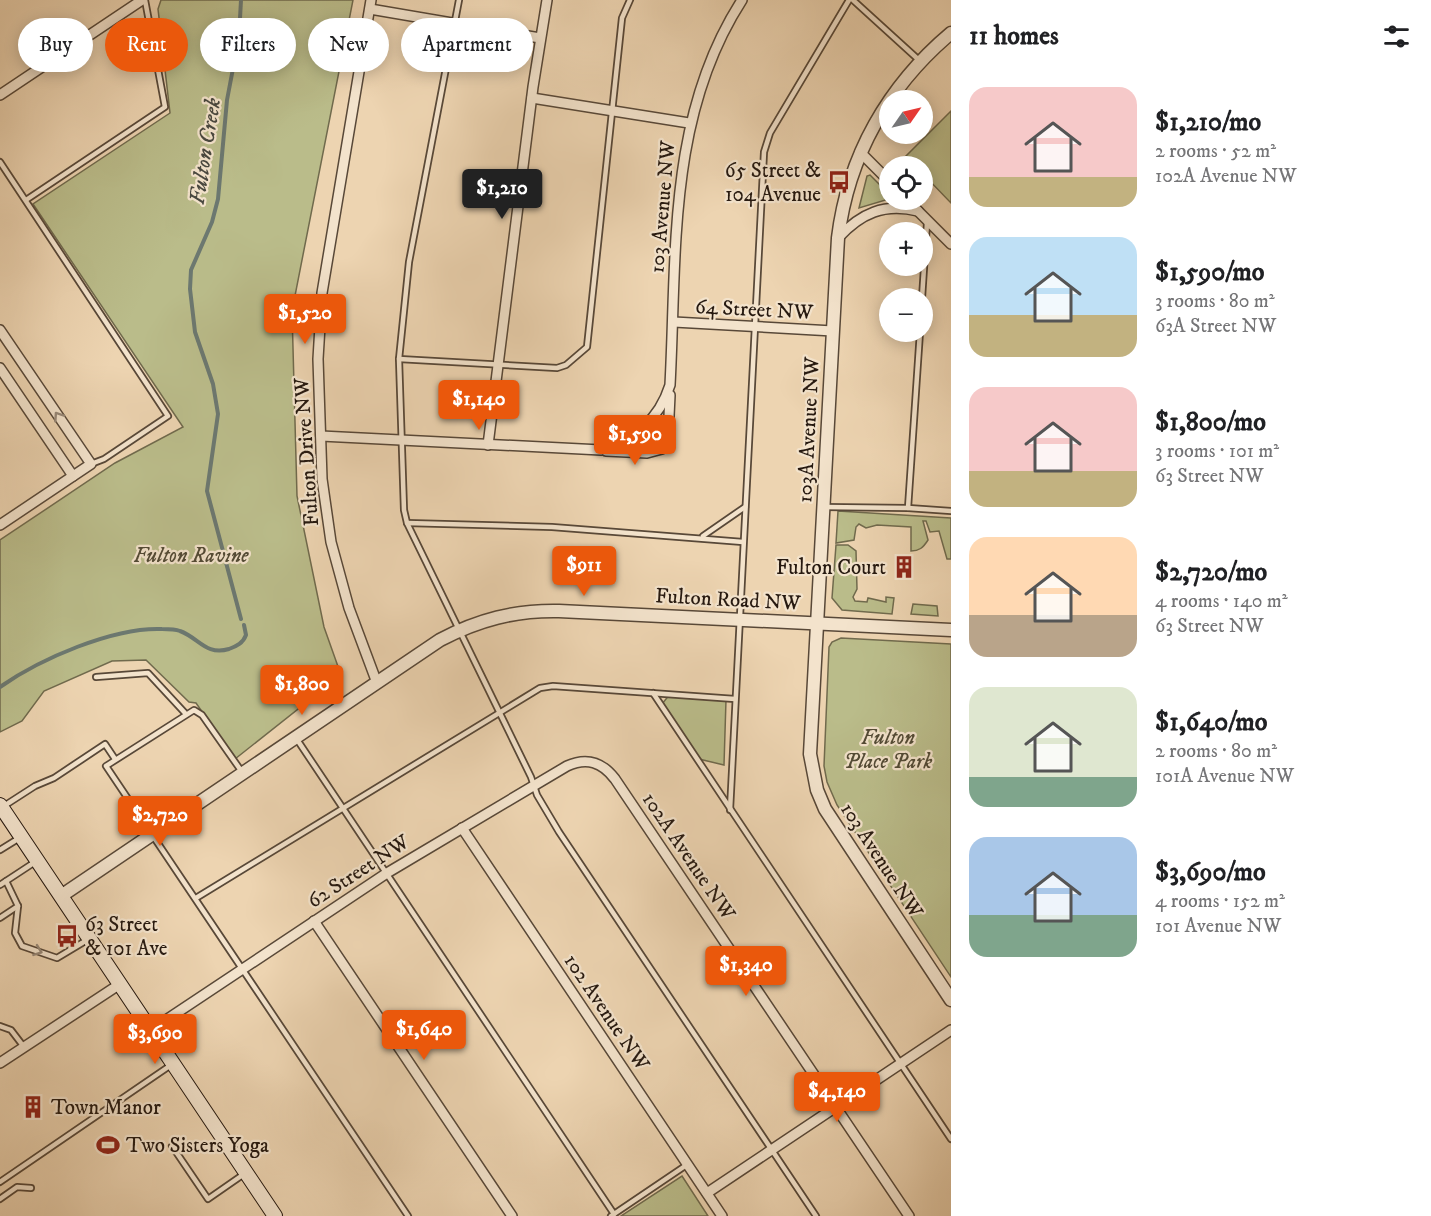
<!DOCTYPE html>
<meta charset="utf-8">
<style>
:root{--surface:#fff;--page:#f2f2f2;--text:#202124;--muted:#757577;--accent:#ea580c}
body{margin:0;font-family:"IM FELL DW Pica",serif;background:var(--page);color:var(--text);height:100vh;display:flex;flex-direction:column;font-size:22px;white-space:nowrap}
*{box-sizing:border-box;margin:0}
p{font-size:20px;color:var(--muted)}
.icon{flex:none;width:33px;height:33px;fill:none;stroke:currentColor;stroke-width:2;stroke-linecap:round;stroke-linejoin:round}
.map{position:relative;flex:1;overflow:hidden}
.sheet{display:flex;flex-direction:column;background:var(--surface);width:480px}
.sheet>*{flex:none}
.banner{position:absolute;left:18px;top:18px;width:570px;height:54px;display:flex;gap:12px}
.needle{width:39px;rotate:56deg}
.buttons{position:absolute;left:879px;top:90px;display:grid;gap:12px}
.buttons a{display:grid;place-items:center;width:54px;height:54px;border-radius:50%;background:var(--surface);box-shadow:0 3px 15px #0003;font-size:30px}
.price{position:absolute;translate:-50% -51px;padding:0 14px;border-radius:6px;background:var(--accent);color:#fff;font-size:20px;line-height:39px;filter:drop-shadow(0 2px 3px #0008)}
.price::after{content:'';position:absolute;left:50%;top:36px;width:18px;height:14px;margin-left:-9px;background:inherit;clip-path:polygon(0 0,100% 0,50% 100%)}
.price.on{background:#222;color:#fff}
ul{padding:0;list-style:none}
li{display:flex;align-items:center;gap:18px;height:150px;padding:0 18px}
li span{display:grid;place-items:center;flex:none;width:168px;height:120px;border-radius:18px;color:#555}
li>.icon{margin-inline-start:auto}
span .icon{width:72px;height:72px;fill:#fffc;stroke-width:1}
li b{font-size:26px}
h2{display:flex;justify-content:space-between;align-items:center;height:72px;padding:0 18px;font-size:26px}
.tag{padding:0 21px;border-radius:27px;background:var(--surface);box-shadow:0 3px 15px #0003;font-size:21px;line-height:54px}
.tag.on{background:var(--accent);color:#fff}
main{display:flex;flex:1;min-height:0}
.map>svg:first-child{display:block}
.green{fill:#babc8a;stroke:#706a4d;stroke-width:1.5}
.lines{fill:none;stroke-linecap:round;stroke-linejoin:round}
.stream{stroke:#6c7870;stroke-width:4}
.service-casing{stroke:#584838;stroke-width:8}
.minor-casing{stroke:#584838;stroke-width:12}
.tertiary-casing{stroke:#584838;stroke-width:15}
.secondary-casing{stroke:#261910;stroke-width:16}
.service{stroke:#f3e3cc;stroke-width:4.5}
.minor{stroke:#f3e3cc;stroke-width:9}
.tertiary{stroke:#f3e3cc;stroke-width:12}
.secondary{stroke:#f3e3cc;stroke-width:14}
.oneway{stroke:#978877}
.labels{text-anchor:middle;stroke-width:4.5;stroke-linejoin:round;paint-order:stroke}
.poi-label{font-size:21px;fill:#261910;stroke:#f3e3cc;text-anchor:start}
.street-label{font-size:21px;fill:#261910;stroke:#f3e3cc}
.park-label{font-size:21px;font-style:italic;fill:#524a35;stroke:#f3e3cc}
.water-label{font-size:22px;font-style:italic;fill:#494840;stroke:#f3e3cc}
</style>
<main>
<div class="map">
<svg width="951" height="1216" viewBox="0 0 951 1216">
<rect width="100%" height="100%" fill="#edd4b1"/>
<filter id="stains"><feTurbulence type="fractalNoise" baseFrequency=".00333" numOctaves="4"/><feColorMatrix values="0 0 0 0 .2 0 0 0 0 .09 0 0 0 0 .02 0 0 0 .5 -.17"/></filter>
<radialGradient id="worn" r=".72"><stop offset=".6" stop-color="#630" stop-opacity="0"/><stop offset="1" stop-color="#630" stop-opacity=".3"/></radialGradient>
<g class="green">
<path d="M161 0H353L292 311 297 496 324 627 341 675 235 759 196 703 189 702 146 660 112 661 44 691 22 721 0 732V540L115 463 183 427 33 204 170 113 158 9Z"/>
<path d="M951 111V203L923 174 922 166H915L905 157Z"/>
<path d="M870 175 889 194V199L859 208 867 176Z"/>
<path d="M838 511 951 518V559H947L939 531 930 532 926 521H923L928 540C923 548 919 551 911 551V527L877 525 866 528 859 524 856 527 854 540 836 543Z"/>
<path d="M836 545H848L856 551 857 589 853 597 855 601 867 602 868 598 886 602V597L894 598 892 614 842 610 832 598Z"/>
<path d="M913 604 937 606 938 616 911 614Z"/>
<path d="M841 638 951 644V977L837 805 827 782 824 766 829 647 832 642Z"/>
<path d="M670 694 726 700 724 765 699 759 662 704Z"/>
<path d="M682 1176 708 1216H621Z"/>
</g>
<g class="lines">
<g class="stream">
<path d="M241 0 239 37 227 100 218 199 212 222 191 270 190 289 195 332 213 384 218 414 207 491 241 619"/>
<path d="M0 687C40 659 113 627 162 629 167 629 175 629 180 631 199 638 206 656 229 649 237 646 243 643 246 635L244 625"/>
</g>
<g class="service-casing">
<g id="service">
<path d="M459 0 409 262 399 359 404 510 407 523 531 777 537 795 559 832 816 1216"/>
<path d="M853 0 920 61"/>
<path d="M0 162 168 416 104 459 91 464"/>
<path d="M26 200 165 107 145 0"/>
<path d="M922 298 927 223"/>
<path d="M399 359 557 368 566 365 587 347 622 18 630 0"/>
<path d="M824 507 908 508 920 332"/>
<path d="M908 508 951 511"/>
<path d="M407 523 552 527 743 542"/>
<path d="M703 536 745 507"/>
<path d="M96 677 148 673 185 713"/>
<path d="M653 693 951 1139"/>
<path d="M296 738 614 1214"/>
<path d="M242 772 202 715 194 710 106 766 408 1216"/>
<path d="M4 806 35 786 54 778 105 744 115 759"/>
<path d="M730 810 764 152 770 133 849 0"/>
<path d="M0 850 21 837"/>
<path d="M0 885 35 862"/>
<path d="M196 898 540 688 553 686 735 699"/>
<path d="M18 906 15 933 22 946 57 958 87 940"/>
<path d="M0 918 18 906 6 881"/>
<path d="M0 1026 11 1030 24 1047"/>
<path d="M172 1146 208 1199 244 1174"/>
<path d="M0 1182 171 1065"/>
<path d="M0 1199 17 1187 31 1188"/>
<path d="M611 1216 688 1164"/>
</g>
</g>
<g class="minor-casing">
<g id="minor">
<path d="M371 0 322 293 318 359 322 479 331 542 349 608 377 683"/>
<path d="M370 9 540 38"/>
<path d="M0 95 142 0"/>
<path d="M532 98 689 123"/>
<path d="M860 152 890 182"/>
<path d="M907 200 951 244"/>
<path d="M838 238C861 213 884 203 918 211"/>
<path d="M674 322 833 331"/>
<path d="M0 330 91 464 0 525"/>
<path d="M0 368 73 476"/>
<path d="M321 436 601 450C635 439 659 420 670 385 677 253 667 116 742 0"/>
<path d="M488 445 533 87 547 0"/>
<path d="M606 451 647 453 662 449 668 437 670 395"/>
<path d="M462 828 722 1216"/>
<path d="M314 921 512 1216"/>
<path d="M151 1030 387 873 567 766C587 757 602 762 615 779L909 1216"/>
<path d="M0 1063 120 984"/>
<path d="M707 1193 951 1030"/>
</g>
</g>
<g class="tertiary-casing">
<g id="tertiary">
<path d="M951 33C888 86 848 156 838 238L810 754 817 790 825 809 951 1000"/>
<path d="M61 896 440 640C478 620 515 610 559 611L951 630"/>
</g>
</g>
<g class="secondary-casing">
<path id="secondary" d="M0 805 275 1216"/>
</g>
<use href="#service" class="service"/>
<use href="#minor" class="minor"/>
<use href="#tertiary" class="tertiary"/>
<use href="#secondary" class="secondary"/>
</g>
<defs><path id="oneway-chevron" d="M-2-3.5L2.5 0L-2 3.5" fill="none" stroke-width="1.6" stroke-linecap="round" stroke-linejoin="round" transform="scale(1.5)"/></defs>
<g class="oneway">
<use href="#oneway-chevron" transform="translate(58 416) rotate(-124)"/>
<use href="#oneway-chevron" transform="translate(38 951) rotate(20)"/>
</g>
<defs>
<g id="bus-bare" transform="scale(1.8)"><path d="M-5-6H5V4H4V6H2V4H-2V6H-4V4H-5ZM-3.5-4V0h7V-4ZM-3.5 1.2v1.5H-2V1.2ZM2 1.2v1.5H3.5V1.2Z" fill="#8f2418" stroke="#f3e3cc" stroke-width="2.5" paint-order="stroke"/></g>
<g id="building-bare" transform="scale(1.8)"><path d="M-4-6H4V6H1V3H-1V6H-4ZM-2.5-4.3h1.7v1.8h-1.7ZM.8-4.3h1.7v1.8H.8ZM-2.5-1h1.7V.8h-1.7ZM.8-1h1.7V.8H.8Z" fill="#8f2418" stroke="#f3e3cc" stroke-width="2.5" paint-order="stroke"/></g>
<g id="stadium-bare" transform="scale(1.8)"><path d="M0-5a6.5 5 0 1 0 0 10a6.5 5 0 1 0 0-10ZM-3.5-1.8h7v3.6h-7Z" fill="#8f2418" stroke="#f3e3cc" stroke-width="2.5" paint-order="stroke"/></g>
</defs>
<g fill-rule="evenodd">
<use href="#bus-bare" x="839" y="182"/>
<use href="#building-bare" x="904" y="567"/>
<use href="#bus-bare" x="67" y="936"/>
<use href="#building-bare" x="33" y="1107"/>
<use href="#stadium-bare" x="108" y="1145"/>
</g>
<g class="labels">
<g class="poi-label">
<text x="821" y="177" text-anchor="end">65 Street &amp;<tspan x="821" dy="24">104 Avenue</tspan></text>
<text x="886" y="574" text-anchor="end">Fulton Court</text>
<text x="85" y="931">63 Street<tspan x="85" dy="24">&amp; 101 Ave</tspan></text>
<text x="51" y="1114">Town Manor</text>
<text x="126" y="1152">Two Sisters Yoga</text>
</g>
<g class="street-label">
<text transform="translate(662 207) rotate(-85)" y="7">103 Avenue NW</text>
<text transform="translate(754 309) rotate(3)" y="7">64 Street NW</text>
<text transform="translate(808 430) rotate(-87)" y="7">103A Avenue NW</text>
<text transform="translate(306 452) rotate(-94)" y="7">Fulton Drive NW</text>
<text transform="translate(728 599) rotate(3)" y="7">Fulton Road NW</text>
<text transform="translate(689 856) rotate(56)" y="7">102A Avenue NW</text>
<text transform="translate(882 860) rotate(57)" y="7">103 Avenue NW</text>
<text transform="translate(358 871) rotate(-33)" y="7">62 Street NW</text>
<text transform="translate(607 1012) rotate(56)" y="7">102 Avenue NW</text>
</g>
<g class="park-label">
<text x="191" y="562">Fulton Ravine</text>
<text x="888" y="744">Fulton<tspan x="888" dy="24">Place Park</tspan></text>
</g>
<g class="water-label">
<text transform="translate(204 151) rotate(-81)" y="8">Fulton Creek</text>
</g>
</g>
<rect width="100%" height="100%" filter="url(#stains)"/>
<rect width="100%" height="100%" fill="url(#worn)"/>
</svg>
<div class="buttons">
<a><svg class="needle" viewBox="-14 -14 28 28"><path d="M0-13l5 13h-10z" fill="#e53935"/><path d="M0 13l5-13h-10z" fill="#757577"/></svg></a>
<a><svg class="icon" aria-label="locate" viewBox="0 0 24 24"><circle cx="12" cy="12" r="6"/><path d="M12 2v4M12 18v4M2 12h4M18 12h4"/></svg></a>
<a>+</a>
<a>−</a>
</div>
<b class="price on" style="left:502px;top:220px">$1,210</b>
<b class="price" style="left:305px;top:345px">$1,520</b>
<b class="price" style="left:479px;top:431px">$1,140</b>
<b class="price" style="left:635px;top:466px">$1,590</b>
<b class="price" style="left:584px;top:597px">$911</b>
<b class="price" style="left:302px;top:716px">$1,800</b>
<b class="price" style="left:160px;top:847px">$2,720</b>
<b class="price" style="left:746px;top:997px">$1,340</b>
<b class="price" style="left:424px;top:1061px">$1,640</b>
<b class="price" style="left:155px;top:1065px">$3,690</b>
<b class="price" style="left:837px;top:1123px">$4,140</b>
<div class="banner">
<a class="tag">Buy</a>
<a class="tag on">Rent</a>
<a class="tag">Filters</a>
<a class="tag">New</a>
<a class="tag">Apartment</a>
</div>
</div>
<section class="sheet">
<h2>11 homes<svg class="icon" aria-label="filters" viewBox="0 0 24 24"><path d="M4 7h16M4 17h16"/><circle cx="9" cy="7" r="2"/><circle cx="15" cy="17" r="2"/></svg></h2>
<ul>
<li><span style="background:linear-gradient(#f6c9c9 75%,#c2b280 0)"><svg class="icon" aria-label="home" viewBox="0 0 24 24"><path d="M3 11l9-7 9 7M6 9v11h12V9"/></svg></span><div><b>$1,210/mo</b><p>2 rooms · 52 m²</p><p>102A Avenue NW</p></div></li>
<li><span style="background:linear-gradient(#bfe0f5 65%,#c2b280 0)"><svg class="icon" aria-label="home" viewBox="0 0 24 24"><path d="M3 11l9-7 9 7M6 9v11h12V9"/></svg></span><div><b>$1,590/mo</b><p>3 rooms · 80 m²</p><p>63A Street NW</p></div></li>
<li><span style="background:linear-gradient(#f6c9c9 70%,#c2b280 0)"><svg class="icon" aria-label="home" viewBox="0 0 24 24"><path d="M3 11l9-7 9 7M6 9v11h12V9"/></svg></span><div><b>$1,800/mo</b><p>3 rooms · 101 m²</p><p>63 Street NW</p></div></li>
<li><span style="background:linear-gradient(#ffd9b3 65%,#b9a48a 0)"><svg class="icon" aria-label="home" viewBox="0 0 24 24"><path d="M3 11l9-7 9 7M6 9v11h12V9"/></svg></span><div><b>$2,720/mo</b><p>4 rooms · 140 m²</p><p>63 Street NW</p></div></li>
<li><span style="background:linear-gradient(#dfe7d0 75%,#7fa58c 0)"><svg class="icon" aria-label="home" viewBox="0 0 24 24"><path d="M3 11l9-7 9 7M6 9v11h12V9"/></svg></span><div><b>$1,640/mo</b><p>2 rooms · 80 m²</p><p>101A Avenue NW</p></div></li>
<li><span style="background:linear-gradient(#a9c7e8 65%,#7fa58c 0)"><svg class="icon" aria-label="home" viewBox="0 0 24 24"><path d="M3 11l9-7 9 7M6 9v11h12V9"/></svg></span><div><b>$3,690/mo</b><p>4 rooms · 152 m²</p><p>101 Avenue NW</p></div></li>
</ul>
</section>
</main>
